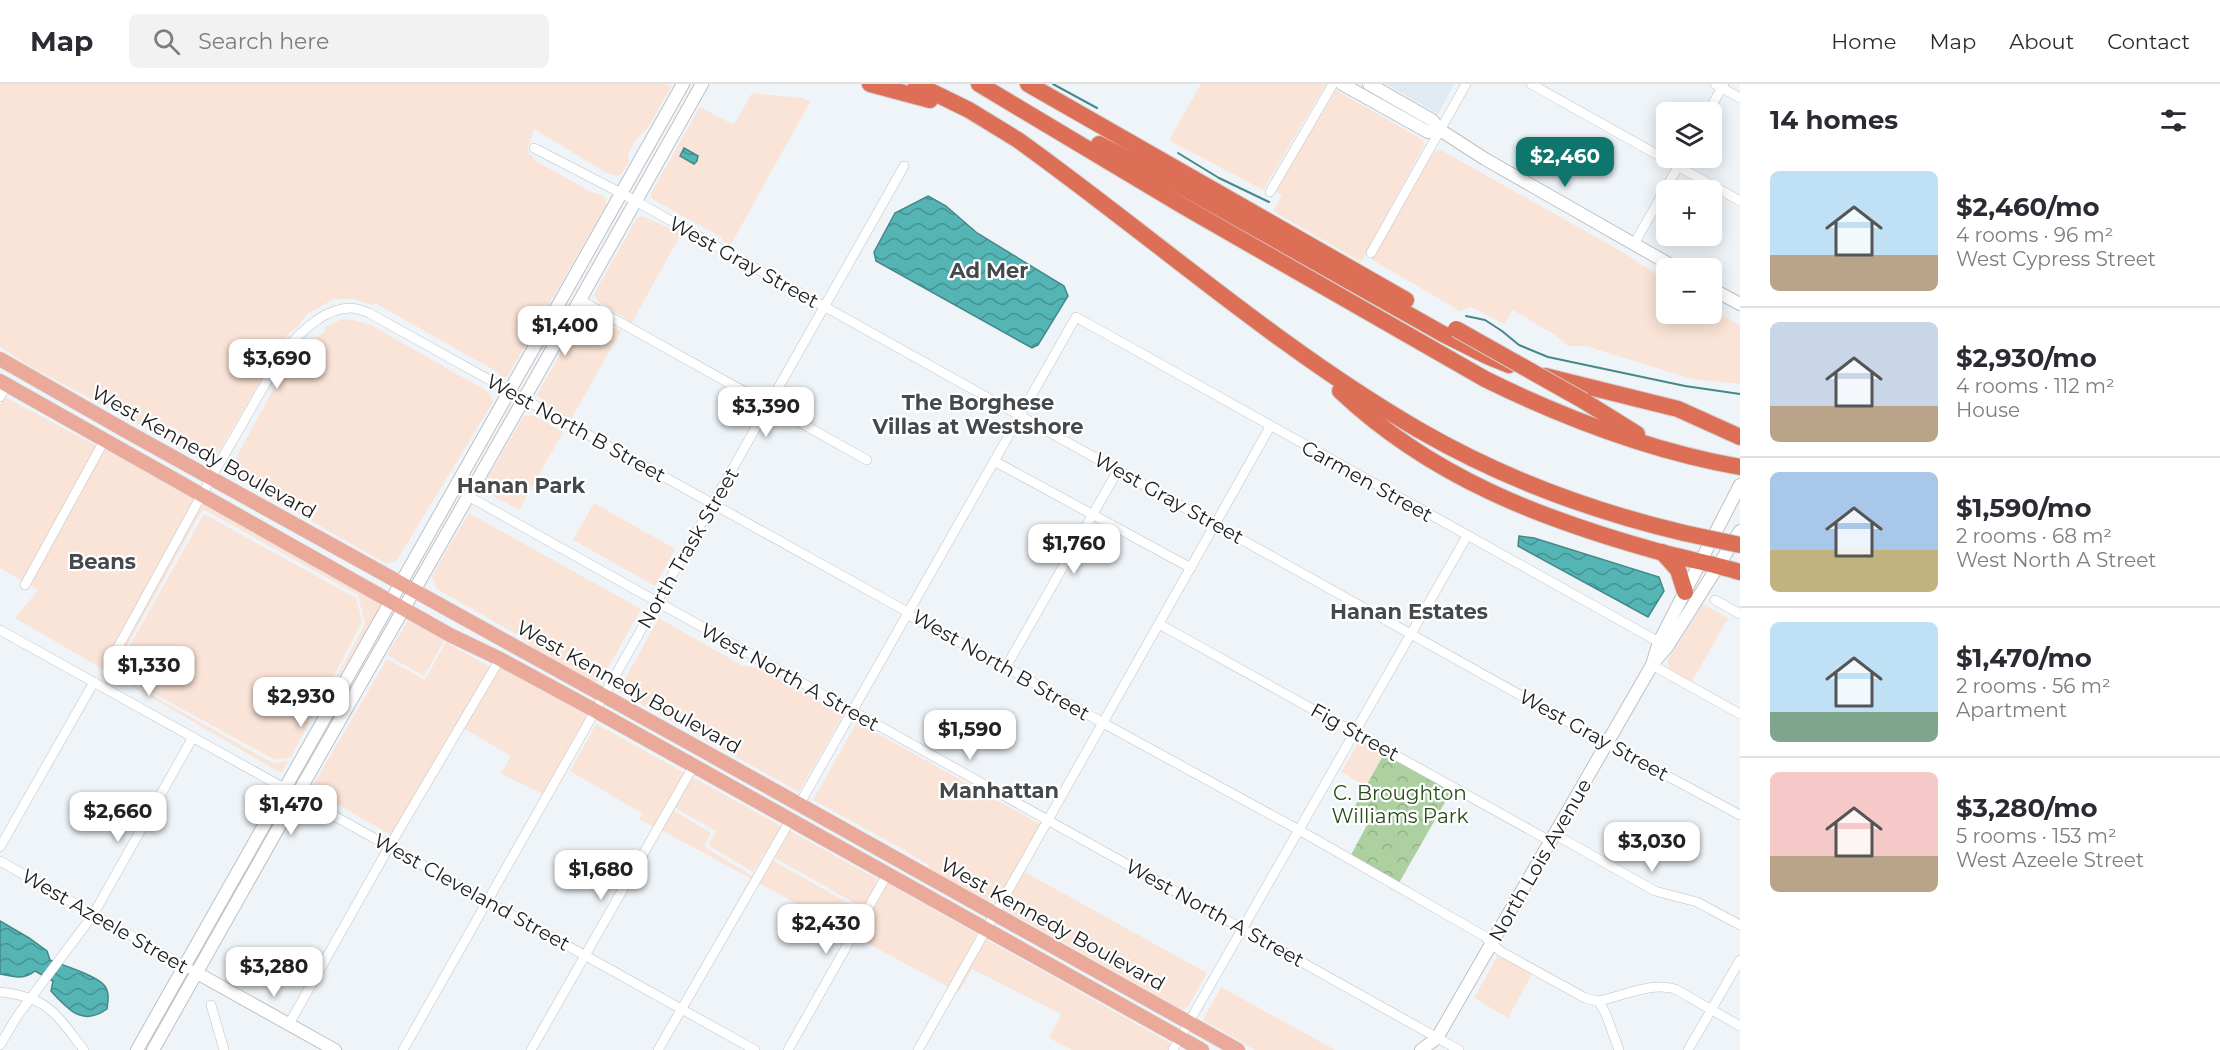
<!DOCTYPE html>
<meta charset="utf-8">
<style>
:root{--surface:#fff;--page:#f2f2f3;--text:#2b2b33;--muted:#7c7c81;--line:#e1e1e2;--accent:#0f766e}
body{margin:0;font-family:Montserrat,sans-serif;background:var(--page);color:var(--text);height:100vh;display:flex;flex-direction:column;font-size:22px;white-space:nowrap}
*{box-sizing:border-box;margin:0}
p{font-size:20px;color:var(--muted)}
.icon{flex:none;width:33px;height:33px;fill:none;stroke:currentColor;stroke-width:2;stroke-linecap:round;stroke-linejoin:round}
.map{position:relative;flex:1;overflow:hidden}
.side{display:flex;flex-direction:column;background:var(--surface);width:480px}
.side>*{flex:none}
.controls{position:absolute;left:1656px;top:18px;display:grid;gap:12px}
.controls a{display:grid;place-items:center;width:66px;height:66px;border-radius:9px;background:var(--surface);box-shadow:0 3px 15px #0003;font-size:30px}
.price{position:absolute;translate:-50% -51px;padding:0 14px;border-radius:12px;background:#fff;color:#222;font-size:20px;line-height:39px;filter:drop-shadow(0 2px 3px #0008)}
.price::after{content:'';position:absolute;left:50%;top:36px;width:18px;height:14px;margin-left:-9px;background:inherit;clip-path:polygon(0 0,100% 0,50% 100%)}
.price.current{background:var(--accent);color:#fff}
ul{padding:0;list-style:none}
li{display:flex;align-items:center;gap:18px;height:150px;padding:0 30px}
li+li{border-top:2px solid var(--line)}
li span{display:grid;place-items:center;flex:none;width:168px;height:120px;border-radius:9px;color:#555}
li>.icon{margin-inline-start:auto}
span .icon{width:72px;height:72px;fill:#fffc;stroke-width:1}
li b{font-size:26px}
h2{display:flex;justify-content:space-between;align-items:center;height:72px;padding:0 30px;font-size:26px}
header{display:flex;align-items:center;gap:36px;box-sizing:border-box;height:84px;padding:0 30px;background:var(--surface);border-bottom:2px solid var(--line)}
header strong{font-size:28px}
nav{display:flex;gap:33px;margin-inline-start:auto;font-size:21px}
.search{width:420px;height:54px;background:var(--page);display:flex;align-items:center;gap:15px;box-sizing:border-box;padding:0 21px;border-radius:9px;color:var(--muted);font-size:22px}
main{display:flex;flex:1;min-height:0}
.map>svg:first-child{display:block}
.commercial{fill:#fae4d7}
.built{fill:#dfeaf3}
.park{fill:url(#park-crowns)}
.water{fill:url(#water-waves);stroke:#488;stroke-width:1.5}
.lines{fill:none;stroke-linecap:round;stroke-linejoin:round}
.stream{stroke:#488;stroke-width:2}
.street-casing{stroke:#bdc1c5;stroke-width:10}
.secondary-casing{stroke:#bdc1c5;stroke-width:14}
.primary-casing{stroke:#d2d2d2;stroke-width:15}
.highway-casing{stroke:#d2d2d2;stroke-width:18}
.street{stroke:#fff;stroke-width:9}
.secondary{stroke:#fff;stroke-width:12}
.primary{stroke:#eba99a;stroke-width:14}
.highway{stroke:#de6f57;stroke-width:16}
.highway-bridge-casing{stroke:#d2d2d2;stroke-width:18;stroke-linecap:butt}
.highway-bridge{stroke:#de6f57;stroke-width:16}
.labels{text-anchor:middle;stroke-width:4.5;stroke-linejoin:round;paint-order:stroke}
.street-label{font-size:20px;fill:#1d1e20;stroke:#fff}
.park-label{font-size:20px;fill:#264d15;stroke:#fff}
.neighbourhood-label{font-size:21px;font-weight:bold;fill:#46494c;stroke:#fff}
</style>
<header>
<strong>Map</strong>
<div class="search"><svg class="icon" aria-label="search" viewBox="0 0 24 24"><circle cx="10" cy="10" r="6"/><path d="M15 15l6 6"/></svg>Search here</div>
<nav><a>Home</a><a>Map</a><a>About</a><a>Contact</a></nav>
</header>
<main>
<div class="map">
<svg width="1740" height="966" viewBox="0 0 1740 966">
<defs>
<pattern id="park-crowns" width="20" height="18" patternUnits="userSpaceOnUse" patternTransform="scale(1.5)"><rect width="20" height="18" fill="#add0a1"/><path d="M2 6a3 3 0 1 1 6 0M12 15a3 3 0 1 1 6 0" fill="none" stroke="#94b28a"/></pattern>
<pattern id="water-waves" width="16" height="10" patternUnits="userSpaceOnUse" patternTransform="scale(1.5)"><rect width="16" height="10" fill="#55b5b5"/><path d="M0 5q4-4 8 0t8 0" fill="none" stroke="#469393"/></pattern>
</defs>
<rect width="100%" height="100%" fill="#eff4f8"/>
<g class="commercial">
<path d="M0 0H665L671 3 647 45 636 55 628 71 629 77 622 90 617 92 605 88 534 45 527 67 536 77 589 107 604 112 607 120 507 293 501 294 499 289 375 219 372 221 354 215H334L307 230 296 244 288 250 211 381 182 363 29 282 0 263Z"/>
<path d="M1201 0H1326L1263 106 1169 56Z"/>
<path d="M1336 6 1423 56 1424 61 1361 178 1273 127 1282 111 1275 107Z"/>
<path d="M752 9 803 14 810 18 729 164 721 153 652 115 651 109 700 23 734 41Z"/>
<path d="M1439 65 1619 166 1664 195 1666 197V230H1712V225L1740 241V300L1692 295 1586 262H1568L1555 251 1513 226 1504 240 1471 223 1460 227 1371 175 1427 77Z"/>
<path d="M643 132 681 150 631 240 624 233 599 218 594 210 637 134Z"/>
<path d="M583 230 604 241 621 247 571 335 548 322 537 311Z"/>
<path d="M342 235 354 236 371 241 490 309 493 318 397 476 389 479 383 478 231 391 229 386 297 263 324 249 325 243Z"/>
<path d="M5 313 97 362 22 497 0 484V321Z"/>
<path d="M532 331 563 348 519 426 481 405 524 332Z"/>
<path d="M104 365 196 414 105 582 111 585 203 418 384 518 322 620 365 540 358 511 205 426 201 428 112 589 273 679 288 677 281 689 15 534 38 506 29 500Z"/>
<path d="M594 419 675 465 655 502 573 456Z"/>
<path d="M469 429 641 525 600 598H595L533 564 521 553 437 505 432 492Z"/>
<path d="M204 430 356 514 362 538 291 673 275 676 115 588Z"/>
<path d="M1703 520 1728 534 1691 599 1669 584 1667 577Z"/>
<path d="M410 533 445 555 424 592 387 571Z"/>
<path d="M659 534 743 582 761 584 843 631 799 708 618 607Z"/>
<path d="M446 558 492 584 391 751 311 705 387 575 425 596Z"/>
<path d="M500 582 587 631 543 710 501 690 511 672 463 644Z"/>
<path d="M857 638 1040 740 1009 799 996 816 988 817 930 785 927 780 897 762 813 716Z"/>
<path d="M596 640 877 795 872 810 865 825 765 768 753 788 708 761 716 747 668 720 654 743 639 735 642 729 570 687Z"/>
<path d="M1361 655 1385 668 1366 702 1341 688Z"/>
<path d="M672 726 711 749 705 760 706 764 751 791H754L752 795 661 746Z"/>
<path d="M772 776 862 827 850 849 759 799Z"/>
<path d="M1023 787 1207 889 1188 923 1183 926 1014 831 1006 824 1007 818Z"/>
<path d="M887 799 977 850 949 903 856 853Z"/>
<path d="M984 854 1172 960 1169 966H1072L1049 954 1061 930 972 885 959 908 955 906Z"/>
<path d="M1497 873 1506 875 1532 890 1508 934 1474 914Z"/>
<path d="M1221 903 1279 935 1335 966H1255L1203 936Z"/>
</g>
<path class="built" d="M1386 0H1454L1438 30Z"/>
<path class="park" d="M1385 668 1452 706 1399 799 1351 771 1368 739 1351 729Z"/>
<g class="water">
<path d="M684 64 698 72 697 77 694 80 680 72Z"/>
<path d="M928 112 946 122 977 149 1064 202 1068 212 1038 261 1032 264 876 177 874 168 895 129Z"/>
<path d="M1519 452 1534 454 1659 493 1664 507 1648 533 1518 462Z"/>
<path d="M0 837 29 854 47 867 50 876C62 881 96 891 104 901 110 908 108 917 107 925 82 943 68 925 51 907L53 897 35 887C24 896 14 893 0 890Z"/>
</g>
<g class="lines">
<g class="stream">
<path d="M1053 0 1097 24"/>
<path d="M1178 69 1219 94 1269 118"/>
<path d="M1466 232 1485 236 1502 247 1519 261 1548 273 1685 302 1740 310"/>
</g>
<g class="street-casing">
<g id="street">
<path d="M1531 0 1740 117"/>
<path d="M1715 0 1740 14"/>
<path d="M1708 28 1724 0"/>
<path d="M534 64 623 110 1597 654 1740 731"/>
<path d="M1270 108 1333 0"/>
<path d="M1634 160 1683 74"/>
<path d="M1371 169 1466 0"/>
<path d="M580 216 867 376"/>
<path d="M0 313 7 301"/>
<path d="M994 377 1191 484"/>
<path d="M468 412 1459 966"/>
<path d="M25 501 105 355"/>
<path d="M1715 516 1740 530"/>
<path d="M1159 540 1550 757"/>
<path d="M0 546 755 966"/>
<path d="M111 576 211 394 283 269C299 249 323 224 351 224 357 224 363 227 369 229L904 526 912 533 1006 583 1103 639 1299 746 1484 852 1500 867 1585 914 1598 917 1605 928 1619 966"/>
<path d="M1652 581 1740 630"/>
<path d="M1006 583 1118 386"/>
<path d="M799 721 1076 233 1659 558"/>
<path d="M1554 750 1655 807 1697 818 1740 841"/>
<path d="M0 763 94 598"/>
<path d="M0 777 190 885"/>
<path d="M0 908C48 913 56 930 84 966"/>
<path d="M1598 917C1625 912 1648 898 1675 905L1740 942"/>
<path d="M211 921 224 966"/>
<path d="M289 940 389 763 500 575"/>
<path d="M0 961 18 931 93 831 193 653"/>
<path d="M403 966 904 82"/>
<path d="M531 966 694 681"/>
<path d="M658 966 791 735"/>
<path d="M788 966 888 789"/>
<path d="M918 966 1270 343"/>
<path d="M1173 966 1467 452"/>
<path d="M1688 966 1740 876"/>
</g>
</g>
<g class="secondary-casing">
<g id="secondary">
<path d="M1342 0 1428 48 1440 46"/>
<path d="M1369 0 1432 36 1440 46 1485 75 1676 184"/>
<path d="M1712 205 1740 220"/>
<path d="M1654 578 1667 563 1740 447"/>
<path d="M197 889 335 966"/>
<path d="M137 966 683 0"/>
<path d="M153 966 297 711 529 306 702 0"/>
<path d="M1421 966 1437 954 1652 581 1659 558 1740 401"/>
</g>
</g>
<g class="primary-casing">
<g id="primary">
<path d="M0 275 126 347 702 666 1238 966"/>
<path d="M0 297 450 551 500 575 594 626 1202 966"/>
</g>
</g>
<g class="highway-casing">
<g id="highway">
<path d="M870 0 930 16"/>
<path d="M916 0 969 26 1018 56C1152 152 1276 263 1419 346 1502 394 1591 427 1684 449"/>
<path d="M979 0 1183 122 1485 295C1566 335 1651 367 1740 383"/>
<path d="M1028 0 1406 216"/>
<path d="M1099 60 1182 103 1443 250 1487 272 1509 281"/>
<path d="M1545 292 1678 325 1740 353"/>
<path d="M1340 307C1431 393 1541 435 1660 468 1687 475 1714 480 1740 488"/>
<path d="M1584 317 1637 350"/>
<path d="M1662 468 1678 486 1685 508"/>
</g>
</g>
<use href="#street" class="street"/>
<use href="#secondary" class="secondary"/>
<use href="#primary" class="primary"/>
<use href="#highway" class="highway"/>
<g class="highway-bridge-casing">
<g id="highway-bridge">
<path d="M1456 245 1584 317"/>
<path d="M1684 449 1740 461"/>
</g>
</g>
<use href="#highway-bridge" class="highway-bridge"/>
</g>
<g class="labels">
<g class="street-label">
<text transform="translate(744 178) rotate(29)" y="7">West Gray Street</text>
<text transform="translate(576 344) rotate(29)" y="7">West North B Street</text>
<text transform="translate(204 368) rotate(29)" y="7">West Kennedy Boulevard</text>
<text transform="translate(1367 397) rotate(29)" y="7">Carmen Street</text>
<text transform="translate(1169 414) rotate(29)" y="7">West Gray Street</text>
<text transform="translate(688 464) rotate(-60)" y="7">North Trask Street</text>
<text transform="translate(1001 581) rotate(30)" y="7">West North B Street</text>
<text transform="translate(790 593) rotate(29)" y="7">West North A Street</text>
<text transform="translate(629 603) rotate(29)" y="7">West Kennedy Boulevard</text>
<text transform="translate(1355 648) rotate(29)" y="7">Fig Street</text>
<text transform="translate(1594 651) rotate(29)" y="7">West Gray Street</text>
<text transform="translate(1540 776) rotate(-60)" y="7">North Lois Avenue</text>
<text transform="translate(472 808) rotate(29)" y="7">West Cleveland Street</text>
<text transform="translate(1215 829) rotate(29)" y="7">West North A Street</text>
<text transform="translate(105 837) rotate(30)" y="7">West Azeele Street</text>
<text transform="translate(1053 840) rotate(29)" y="7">West Kennedy Boulevard</text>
</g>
<g class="park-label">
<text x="1400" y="716">C. Broughton<tspan x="1400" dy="23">Williams Park</tspan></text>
</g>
<g class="neighbourhood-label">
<text x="989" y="194">Ad Mer</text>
<text x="978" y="326">The Borghese<tspan x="978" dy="24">Villas at Westshore</tspan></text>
<text x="521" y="409">Hanan Park</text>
<text x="102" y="485">Beans</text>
<text x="1409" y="535">Hanan Estates</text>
<text x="999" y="714">Manhattan</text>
</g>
</g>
</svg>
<div class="controls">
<a><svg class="icon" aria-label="layers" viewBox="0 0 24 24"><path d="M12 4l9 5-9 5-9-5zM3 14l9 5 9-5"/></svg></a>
<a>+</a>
<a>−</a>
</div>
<b class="price current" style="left:1565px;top:104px">$2,460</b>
<b class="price" style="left:565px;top:273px">$1,400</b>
<b class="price" style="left:277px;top:306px">$3,690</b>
<b class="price" style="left:766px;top:354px">$3,390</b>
<b class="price" style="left:1074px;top:491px">$1,760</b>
<b class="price" style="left:149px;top:613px">$1,330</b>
<b class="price" style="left:301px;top:644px">$2,930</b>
<b class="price" style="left:970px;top:677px">$1,590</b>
<b class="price" style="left:291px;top:752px">$1,470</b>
<b class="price" style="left:118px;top:759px">$2,660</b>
<b class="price" style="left:1652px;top:789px">$3,030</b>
<b class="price" style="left:601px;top:817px">$1,680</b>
<b class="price" style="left:826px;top:871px">$2,430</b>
<b class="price" style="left:274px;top:914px">$3,280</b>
</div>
<section class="side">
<h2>14 homes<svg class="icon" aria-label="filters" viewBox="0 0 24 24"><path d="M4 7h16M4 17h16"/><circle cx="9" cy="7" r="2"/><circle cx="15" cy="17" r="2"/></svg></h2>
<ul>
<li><span style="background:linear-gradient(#bfe0f5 70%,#b9a48a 0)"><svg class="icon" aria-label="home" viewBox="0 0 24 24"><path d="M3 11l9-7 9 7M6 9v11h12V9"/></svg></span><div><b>$2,460/mo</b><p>4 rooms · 96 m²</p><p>West Cypress Street</p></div></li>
<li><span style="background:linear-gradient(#c9d6e8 70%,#b9a48a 0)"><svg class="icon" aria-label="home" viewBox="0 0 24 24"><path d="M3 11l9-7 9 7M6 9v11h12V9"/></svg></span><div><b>$2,930/mo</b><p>4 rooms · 112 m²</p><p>House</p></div></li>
<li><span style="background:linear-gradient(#a9c7e8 65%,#c2b280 0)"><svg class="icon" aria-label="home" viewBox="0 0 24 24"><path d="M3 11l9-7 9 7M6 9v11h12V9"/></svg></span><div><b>$1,590/mo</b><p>2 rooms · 68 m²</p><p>West North A Street</p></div></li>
<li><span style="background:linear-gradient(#bfe0f5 75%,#7fa58c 0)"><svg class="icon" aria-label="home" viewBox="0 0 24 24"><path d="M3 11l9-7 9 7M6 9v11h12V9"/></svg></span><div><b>$1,470/mo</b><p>2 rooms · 56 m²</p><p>Apartment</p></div></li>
<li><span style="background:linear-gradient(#f6c9c9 70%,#b9a48a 0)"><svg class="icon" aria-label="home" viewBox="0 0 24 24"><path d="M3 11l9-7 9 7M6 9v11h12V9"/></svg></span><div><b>$3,280/mo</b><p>5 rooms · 153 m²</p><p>West Azeele Street</p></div></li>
</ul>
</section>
</main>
